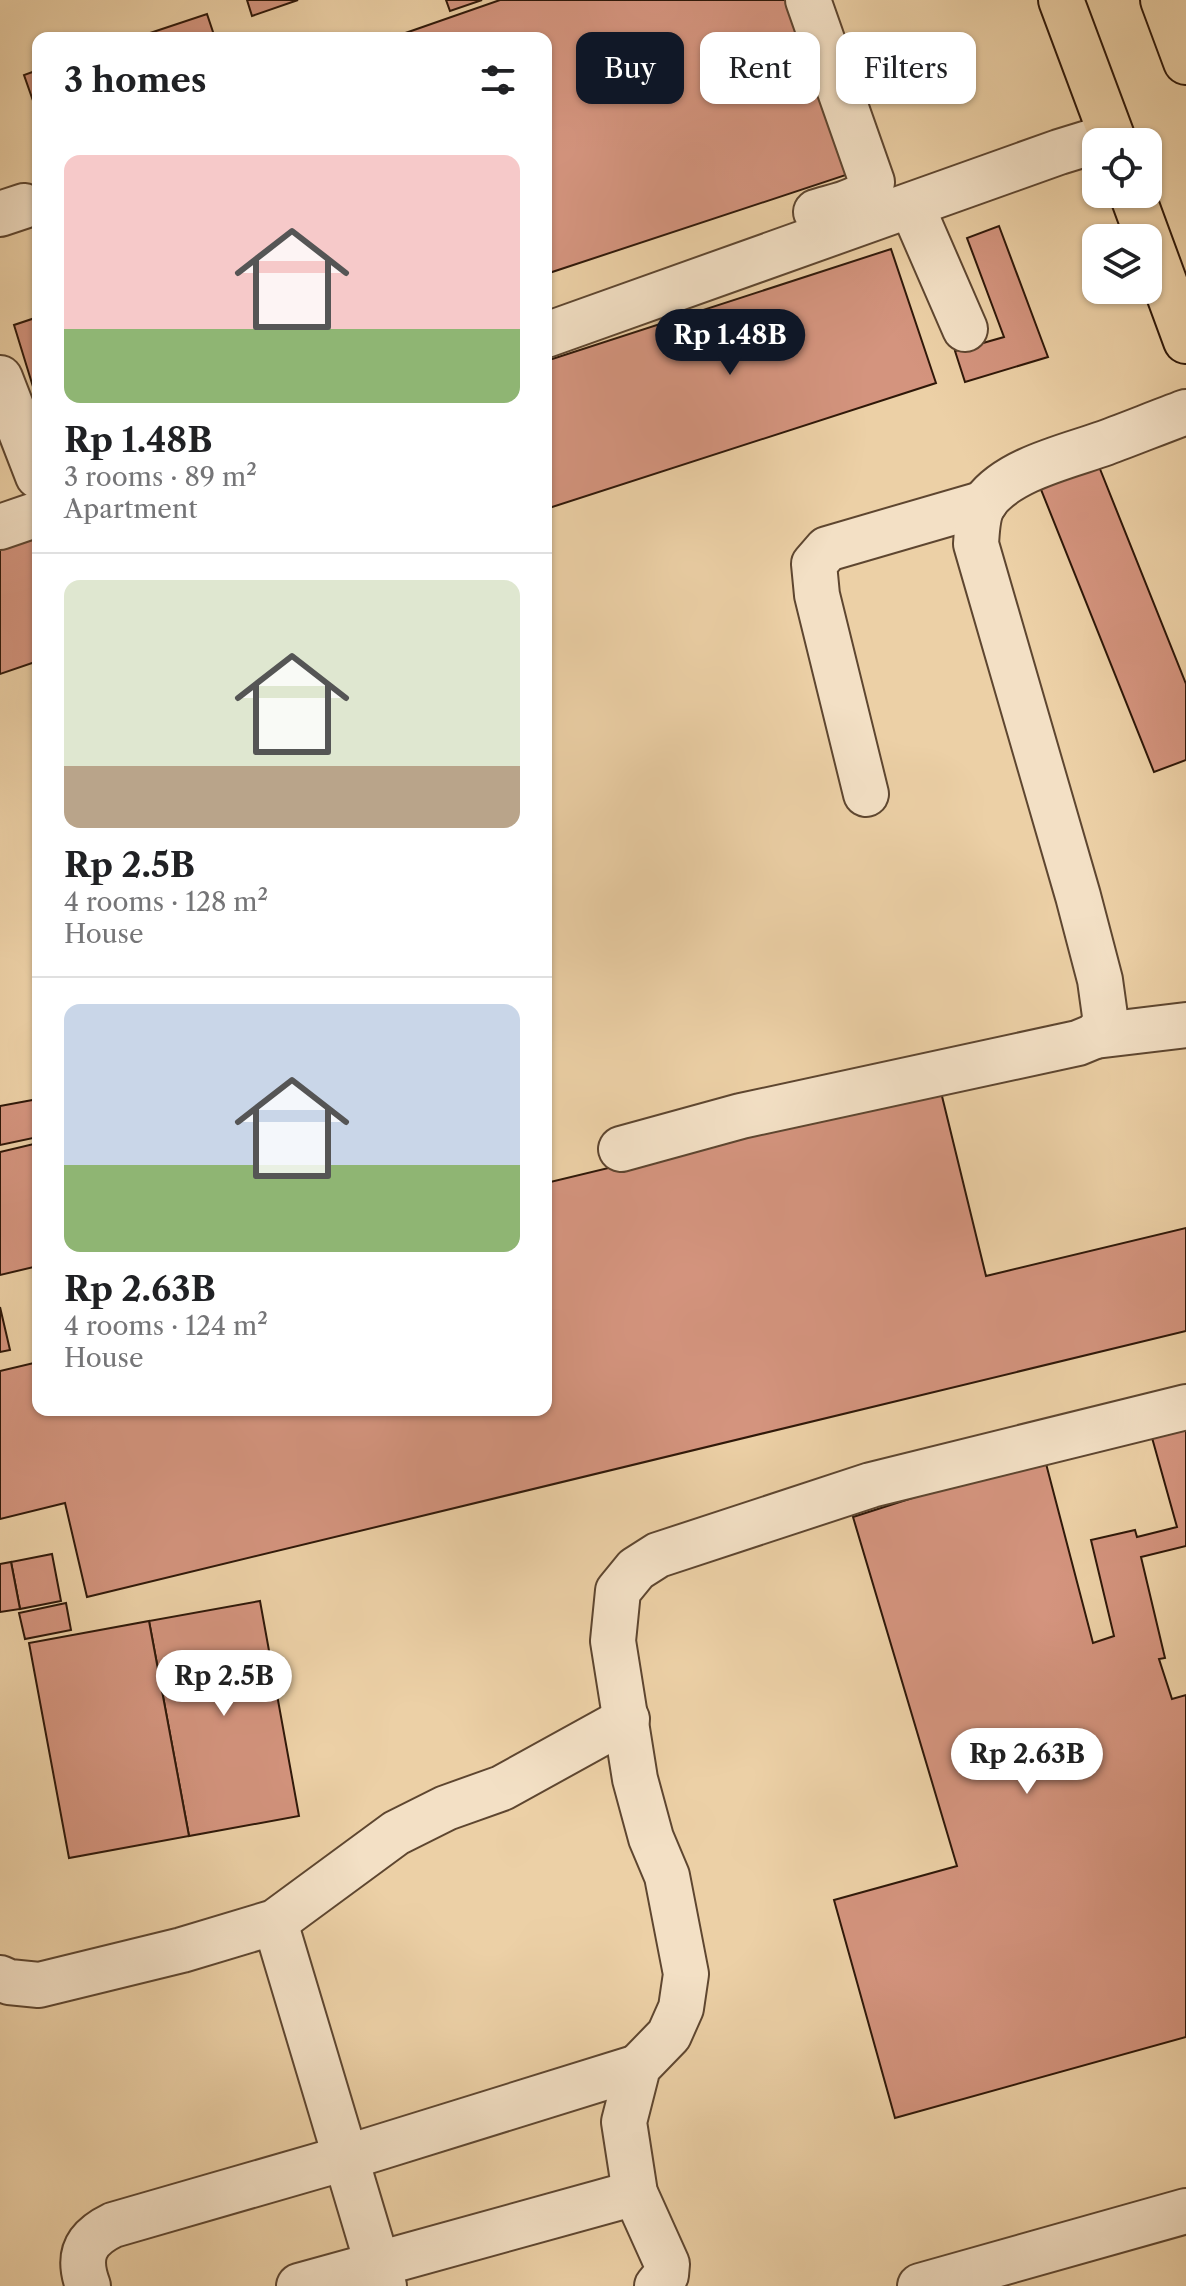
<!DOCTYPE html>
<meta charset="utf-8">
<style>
:root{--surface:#fff;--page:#f6f6f6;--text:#202124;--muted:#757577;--line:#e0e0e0;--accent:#111827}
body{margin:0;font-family:"Libre Caslon Text",serif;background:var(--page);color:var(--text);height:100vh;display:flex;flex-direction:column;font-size:30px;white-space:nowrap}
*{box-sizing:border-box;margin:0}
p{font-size:26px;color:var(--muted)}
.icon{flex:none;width:44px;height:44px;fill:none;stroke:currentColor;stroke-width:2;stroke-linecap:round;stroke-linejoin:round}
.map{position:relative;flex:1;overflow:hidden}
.panel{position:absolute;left:32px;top:32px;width:520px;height:1384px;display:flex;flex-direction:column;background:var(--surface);border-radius:16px;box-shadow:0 2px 6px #0004}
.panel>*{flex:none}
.guide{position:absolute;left:576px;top:32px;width:490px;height:72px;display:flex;gap:16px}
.controls{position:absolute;left:1082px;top:128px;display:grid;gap:16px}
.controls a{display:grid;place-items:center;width:80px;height:80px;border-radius:16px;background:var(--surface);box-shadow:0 2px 6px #0004;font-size:40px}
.price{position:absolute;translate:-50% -68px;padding:0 18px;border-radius:28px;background:#fff;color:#222;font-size:26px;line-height:52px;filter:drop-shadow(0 2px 4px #0008)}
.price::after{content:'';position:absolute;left:50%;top:48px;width:24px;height:18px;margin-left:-12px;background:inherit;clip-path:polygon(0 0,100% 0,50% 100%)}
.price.on{background:var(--accent);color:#fff}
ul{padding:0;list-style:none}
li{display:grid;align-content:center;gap:16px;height:424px;padding:0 32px}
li+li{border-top:2px solid var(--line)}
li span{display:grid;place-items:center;height:248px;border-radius:16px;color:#555}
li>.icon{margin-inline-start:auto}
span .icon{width:144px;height:144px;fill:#fffc;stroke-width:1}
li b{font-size:34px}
h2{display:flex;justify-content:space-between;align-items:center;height:96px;padding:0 32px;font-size:34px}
.tag{padding:0 28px;border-radius:16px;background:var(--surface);box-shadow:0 2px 6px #0004;font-size:28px;line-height:72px}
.tag.on{background:var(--accent);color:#fff}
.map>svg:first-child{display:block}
.building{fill:#d4947e;stroke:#2f1809;stroke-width:2}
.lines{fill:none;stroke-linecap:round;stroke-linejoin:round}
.minor-casing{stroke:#5e4630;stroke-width:48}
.highway-casing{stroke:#2f1809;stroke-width:48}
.minor{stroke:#f3e0c5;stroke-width:44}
.highway{stroke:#ecd0a6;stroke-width:44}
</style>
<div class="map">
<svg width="1186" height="2286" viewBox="0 0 1186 2286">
<rect width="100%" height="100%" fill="#ecd0a6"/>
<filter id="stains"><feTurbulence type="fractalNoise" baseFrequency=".0025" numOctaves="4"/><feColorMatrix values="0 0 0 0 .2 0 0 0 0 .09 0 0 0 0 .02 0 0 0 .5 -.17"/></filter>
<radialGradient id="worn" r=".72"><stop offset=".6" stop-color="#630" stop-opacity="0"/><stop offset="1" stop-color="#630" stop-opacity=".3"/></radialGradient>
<g class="building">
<path d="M247 0H298L252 16Z"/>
<path d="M446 0H482L450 11Z"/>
<path d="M500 0H793L858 171 546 274V38H391Z"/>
<path d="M207 14 215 38H135Z"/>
<path d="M38 70V115L24 75Z"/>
<path d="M999 226 1048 357 965 382 955 351 1004 337 967 238Z"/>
<path d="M891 249 936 383 546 509V361Z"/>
<path d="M38 317V403L14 325Z"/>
<path d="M1098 464 1186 684V760L1154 772 1040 487Z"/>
<path d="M38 526V661L0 674V539Z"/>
<path d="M940 1088 986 1276 1186 1228V1331L87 1597 65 1503 0 1519V1371L38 1362V1410H546V1183Z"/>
<path d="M38 1099V1137L0 1145V1106Z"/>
<path d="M38 1143V1266L0 1275V1152Z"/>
<path d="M0 1307 10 1350 0 1352Z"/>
<path d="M1186 1416V1546L1141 1557 1165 1658 1159 1659 1172 1699 1186 1695V2037L895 2118 834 1900 957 1866 853 1517 1044 1456 1093 1643 1114 1636 1091 1540 1135 1530 1137 1537 1177 1527 1149 1427Z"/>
<path d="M52 1554 61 1601 20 1609 11 1562Z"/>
<path d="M11 1562 20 1609 0 1612V1564Z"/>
<path d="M260 1601 299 1816 189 1836 149 1621Z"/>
<path d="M66 1603 71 1630 25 1639 19 1613Z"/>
<path d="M149 1621 189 1836 69 1858 29 1643Z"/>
</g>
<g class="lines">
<g class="minor-casing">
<g id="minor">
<path d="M808 0 872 182C867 202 833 206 816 212"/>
<path d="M912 207 965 329"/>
<path d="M0 214 24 206"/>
<path d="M546 335 1059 152 1111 136"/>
<path d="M0 378 38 476"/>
<path d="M0 527 38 514"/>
<path d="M866 794 817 595 814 564 827 549 985 503"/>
<path d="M1095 1036 1186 1025"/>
<path d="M621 1149 741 1116 1078 1043 1095 1036 1106 1023 1100 980 1078 896 976 544C977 531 977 513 985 502 1009 469 1069 456 1105 443 1132 433 1159 422 1186 412"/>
<path d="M275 1922 384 2286"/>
<path d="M0 1978 9 1982 39 1985 182 1950 275 1922 396 1833 446 1808 502 1788 627 1719"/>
<path d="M88 2286C77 2256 84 2239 113 2225L345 2158 638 2067"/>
<path d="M299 2286 635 2193"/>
<path d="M657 2286 666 2275 667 2264 635 2193 624 2122 638 2067 669 2035 681 2008 686 1974 667 1876 651 1838 635 1779 613 1641 618 1591 636 1569 658 1555 871 1485 1186 1407"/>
<path d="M920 2286 1186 2211"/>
</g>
</g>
<g class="highway-casing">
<g id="highway">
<path d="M1061 0 1114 142"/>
<path d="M1163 0 1186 62"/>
<path d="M1132 194 1186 341"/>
</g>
</g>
<use href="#minor" class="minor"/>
<use href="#highway" class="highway"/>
</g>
<rect width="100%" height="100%" filter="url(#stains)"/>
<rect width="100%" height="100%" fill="url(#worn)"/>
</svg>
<div class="controls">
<a><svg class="icon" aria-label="locate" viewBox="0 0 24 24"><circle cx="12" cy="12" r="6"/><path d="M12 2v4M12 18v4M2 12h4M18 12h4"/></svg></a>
<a><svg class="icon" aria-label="layers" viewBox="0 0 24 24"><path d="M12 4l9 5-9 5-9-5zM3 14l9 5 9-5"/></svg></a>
</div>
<b class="price on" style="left:730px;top:377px">Rp 1.48B</b>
<b class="price" style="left:224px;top:1718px">Rp 2.5B</b>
<b class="price" style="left:1027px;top:1796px">Rp 2.63B</b>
<div class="guide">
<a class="tag on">Buy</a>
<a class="tag">Rent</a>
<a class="tag">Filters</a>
</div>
<section class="panel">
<h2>3 homes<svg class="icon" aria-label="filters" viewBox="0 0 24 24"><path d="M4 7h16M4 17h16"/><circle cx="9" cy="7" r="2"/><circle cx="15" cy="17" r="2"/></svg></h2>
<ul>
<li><span style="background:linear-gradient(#f6c9c9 70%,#8fb573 0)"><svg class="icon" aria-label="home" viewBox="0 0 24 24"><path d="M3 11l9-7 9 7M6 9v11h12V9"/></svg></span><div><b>Rp 1.48B</b><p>3 rooms · 89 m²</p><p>Apartment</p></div></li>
<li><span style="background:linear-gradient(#dfe7d0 75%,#b9a48a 0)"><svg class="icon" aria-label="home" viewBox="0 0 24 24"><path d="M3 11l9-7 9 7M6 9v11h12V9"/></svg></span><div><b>Rp 2.5B</b><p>4 rooms · 128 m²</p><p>House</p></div></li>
<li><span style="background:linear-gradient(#c9d6e8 65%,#8fb573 0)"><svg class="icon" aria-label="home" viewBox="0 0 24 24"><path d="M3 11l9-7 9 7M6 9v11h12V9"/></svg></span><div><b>Rp 2.63B</b><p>4 rooms · 124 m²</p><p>House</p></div></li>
</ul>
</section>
</div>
